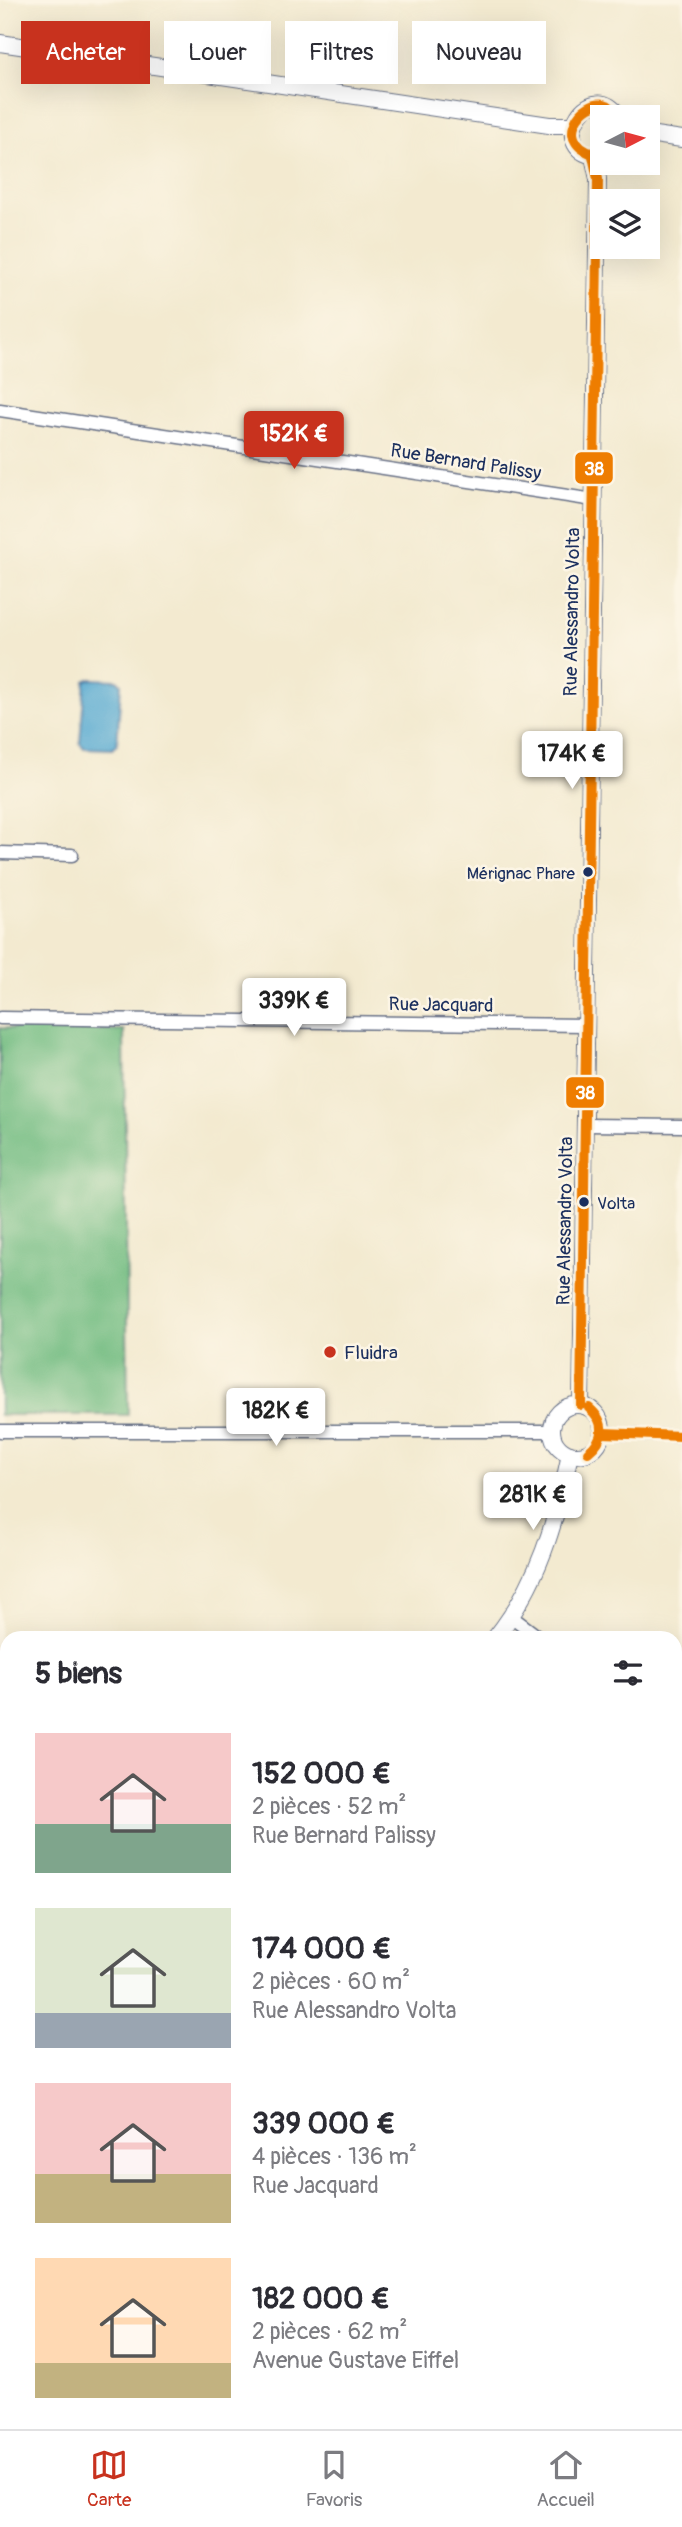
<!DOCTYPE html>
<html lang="fr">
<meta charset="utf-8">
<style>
:root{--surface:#fff;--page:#f7f7f7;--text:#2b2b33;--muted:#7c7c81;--line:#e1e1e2;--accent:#c8321e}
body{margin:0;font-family:Pangolin,sans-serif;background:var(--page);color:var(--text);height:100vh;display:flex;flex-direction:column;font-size:26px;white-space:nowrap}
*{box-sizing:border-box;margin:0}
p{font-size:23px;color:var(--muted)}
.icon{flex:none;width:38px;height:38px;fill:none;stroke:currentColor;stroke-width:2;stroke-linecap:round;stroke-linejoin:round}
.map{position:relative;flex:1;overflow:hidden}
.details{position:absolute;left:0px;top:1631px;width:682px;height:798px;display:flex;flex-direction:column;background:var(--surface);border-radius:21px 21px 0 0;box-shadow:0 7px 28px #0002}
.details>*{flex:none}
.top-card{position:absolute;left:21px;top:21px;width:640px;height:63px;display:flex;gap:14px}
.needle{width:46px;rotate:84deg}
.controls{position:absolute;left:590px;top:105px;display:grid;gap:14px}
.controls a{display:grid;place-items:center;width:70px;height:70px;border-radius:0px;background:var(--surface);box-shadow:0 7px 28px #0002;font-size:35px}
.price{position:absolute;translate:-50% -60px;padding:0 16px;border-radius:7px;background:#fff;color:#222;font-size:23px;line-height:46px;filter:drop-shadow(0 2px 4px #0008)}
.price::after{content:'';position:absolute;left:50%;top:42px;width:21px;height:16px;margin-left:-10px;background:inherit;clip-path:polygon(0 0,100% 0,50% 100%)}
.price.selected{background:var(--accent);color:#fff}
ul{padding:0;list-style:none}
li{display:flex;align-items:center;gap:21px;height:175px;padding:0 35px}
li span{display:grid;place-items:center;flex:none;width:196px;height:140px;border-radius:0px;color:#555}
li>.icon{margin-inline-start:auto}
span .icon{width:84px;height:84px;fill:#fffc;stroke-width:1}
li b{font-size:30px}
h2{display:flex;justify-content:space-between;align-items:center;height:84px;padding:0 35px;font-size:30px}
.tag{padding:0 24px;border-radius:0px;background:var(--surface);box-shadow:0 7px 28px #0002;font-size:24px;line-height:63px}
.tag.selected{background:var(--accent);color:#fff}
.tab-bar{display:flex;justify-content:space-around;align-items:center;height:98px;border-top:2px solid var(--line);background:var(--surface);font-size:19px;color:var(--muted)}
.tab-bar a{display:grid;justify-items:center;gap:4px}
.tab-bar .selected{color:var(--accent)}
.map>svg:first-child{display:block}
.forest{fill:#74bd83;stroke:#487670;stroke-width:2}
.water{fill:#55a9d1;stroke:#386c98;stroke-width:2}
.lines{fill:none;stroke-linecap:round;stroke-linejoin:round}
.minor-casing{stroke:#677086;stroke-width:15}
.tertiary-casing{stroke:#677086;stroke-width:18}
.motorway-casing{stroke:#677086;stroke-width:25}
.minor{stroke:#fff;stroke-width:12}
.tertiary{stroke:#fff;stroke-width:16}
.motorway{stroke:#fff;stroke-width:23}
.bus-1-casing{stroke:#fcf5e5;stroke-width:16}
.bus-1{stroke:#ee7d01;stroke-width:10}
.bus-dot{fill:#1b2f5e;stroke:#fcf5e5;stroke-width:2.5}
.poi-dot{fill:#c8321e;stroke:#fcf5e5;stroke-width:2.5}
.labels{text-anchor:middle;stroke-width:5;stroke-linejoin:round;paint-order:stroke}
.bus-label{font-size:17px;fill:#1b2f5e;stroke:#fcf5e5;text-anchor:end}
.street-label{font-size:19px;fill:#1b2f5e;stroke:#fcf5e5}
.poi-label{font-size:19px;fill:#1b2f5e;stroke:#fcf5e5;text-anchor:start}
.line-badge{stroke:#fcf5e5;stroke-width:2.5}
.badge-label{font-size:19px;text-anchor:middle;font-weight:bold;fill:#fff}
</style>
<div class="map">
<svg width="682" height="2429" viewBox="0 0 682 2429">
<rect width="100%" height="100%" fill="#fcf5e5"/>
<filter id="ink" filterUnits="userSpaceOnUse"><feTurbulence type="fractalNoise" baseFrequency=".0143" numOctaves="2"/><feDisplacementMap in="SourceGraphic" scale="14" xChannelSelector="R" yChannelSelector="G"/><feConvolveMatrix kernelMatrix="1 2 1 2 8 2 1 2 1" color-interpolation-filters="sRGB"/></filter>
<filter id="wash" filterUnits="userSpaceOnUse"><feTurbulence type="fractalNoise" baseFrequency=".00686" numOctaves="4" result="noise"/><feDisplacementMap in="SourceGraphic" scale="28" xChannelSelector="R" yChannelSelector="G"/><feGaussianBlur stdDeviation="1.57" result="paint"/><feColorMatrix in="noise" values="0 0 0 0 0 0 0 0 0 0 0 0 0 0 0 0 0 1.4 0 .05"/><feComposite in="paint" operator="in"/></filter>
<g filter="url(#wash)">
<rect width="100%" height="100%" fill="#f3ead0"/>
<path class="forest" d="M0 1028 124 1030 128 1415H0Z"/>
<path class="water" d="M89 679 117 680 121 684 117 745 112 749 84 748 80 743 85 681Z"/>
</g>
<g filter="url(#ink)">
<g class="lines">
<g class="minor-casing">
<g id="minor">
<path d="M0 410 594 500"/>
<path d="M0 853 72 855"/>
<path d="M0 1018 587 1025"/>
<path d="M586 1125 682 1126"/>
<path d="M0 1431H552"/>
<path d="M602 1433 682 1436"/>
<path d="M512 1617 540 1638"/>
<path d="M676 1728 682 1729"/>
<path d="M676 2361H682"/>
<path d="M266 2422V2429"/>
<path d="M150 2429 151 2422"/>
<path d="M438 2429 439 2422"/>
</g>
</g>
<g class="tertiary-casing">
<g id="tertiary">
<path d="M0 43 549 125H573"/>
<path d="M648 134 682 139"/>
<path d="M602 156C543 157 587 71 620 117"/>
<circle cx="577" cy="1430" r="25"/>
<path d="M581 1405 598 179 593 156"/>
<path d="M495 1638C539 1583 556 1522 570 1454"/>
<path d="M0 2045 7 2043"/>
</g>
</g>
<g class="motorway-casing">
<g id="motorway">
<path d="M0 1841 7 1844"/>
<path d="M0 1872 7 1875"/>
<path d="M676 2102 682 2105"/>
<path d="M676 2134 682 2137"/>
</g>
</g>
<use href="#minor" class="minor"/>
<use href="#tertiary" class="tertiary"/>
<use href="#motorway" class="motorway"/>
<g class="bus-1-casing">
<g id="bus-1">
<path d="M602 156C547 146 583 95 607 105 611 107 616 114 620 117"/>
<path d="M581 1405 598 179 593 156"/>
<path d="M602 1433 682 1436"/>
<path d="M588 1452C605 1439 606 1422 589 1408"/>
</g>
</g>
<use href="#bus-1" class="bus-1"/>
</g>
</g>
<g class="bus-dot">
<circle cx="588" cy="872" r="6"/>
<circle cx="584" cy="1202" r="6"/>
</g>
<circle class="poi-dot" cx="330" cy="1352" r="7"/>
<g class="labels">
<g class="bus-label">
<text x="575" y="879">Mérignac Phare</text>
<text x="597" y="1209" text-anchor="start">Volta</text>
</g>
<g class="street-label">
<text transform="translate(466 461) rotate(9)" y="7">Rue Bernard Palissy</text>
<text transform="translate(571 612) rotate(-89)" y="7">Rue Alessandro Volta</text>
<text transform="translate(441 1004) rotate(1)" y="7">Rue Jacquard</text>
<text transform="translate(564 1221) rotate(-89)" y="7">Rue Alessandro Volta</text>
</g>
<g class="poi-label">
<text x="344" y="1359">Fluidra</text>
</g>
</g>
<g class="line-badge">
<rect x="574" y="451" width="40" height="34" rx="7" fill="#ee7d01"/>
<rect x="565" y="1076" width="40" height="33" rx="7" fill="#ee7d01"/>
</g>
<g class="badge-label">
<text x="594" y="475">38</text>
<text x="585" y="1099">38</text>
</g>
</svg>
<div class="controls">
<a><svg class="needle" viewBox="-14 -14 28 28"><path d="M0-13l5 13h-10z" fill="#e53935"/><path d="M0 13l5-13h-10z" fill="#7c7c81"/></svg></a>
<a><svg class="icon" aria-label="layers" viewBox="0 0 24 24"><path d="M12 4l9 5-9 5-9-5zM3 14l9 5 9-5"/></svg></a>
</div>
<b class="price selected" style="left:294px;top:471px">152K €</b>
<b class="price" style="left:572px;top:791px">174K €</b>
<b class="price" style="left:294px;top:1038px">339K €</b>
<b class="price" style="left:276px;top:1448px">182K €</b>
<b class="price" style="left:533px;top:1532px">281K €</b>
<div class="top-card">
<a class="tag selected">Acheter</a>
<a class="tag">Louer</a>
<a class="tag">Filtres</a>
<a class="tag">Nouveau</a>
</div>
<section class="details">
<h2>5 biens<svg class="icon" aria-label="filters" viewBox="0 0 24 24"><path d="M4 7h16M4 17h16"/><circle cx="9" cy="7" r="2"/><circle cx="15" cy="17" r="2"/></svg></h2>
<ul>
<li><span style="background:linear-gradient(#f6c9c9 65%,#7fa58c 0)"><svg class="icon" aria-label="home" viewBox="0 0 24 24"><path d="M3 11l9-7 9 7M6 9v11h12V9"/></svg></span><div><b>152 000 €</b><p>2 pièces · 52 m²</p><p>Rue Bernard Palissy</p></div></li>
<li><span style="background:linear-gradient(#dfe7d0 75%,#9aa5b1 0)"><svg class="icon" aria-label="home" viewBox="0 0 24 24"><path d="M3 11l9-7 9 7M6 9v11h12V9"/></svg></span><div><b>174 000 €</b><p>2 pièces · 60 m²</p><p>Rue Alessandro Volta</p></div></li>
<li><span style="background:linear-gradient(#f6c9c9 65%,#c2b280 0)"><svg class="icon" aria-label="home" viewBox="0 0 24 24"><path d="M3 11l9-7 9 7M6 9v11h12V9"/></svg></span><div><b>339 000 €</b><p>4 pièces · 136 m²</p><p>Rue Jacquard</p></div></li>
<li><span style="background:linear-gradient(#ffd9b3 75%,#c2b280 0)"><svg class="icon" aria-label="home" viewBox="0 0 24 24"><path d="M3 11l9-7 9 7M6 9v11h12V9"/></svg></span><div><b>182 000 €</b><p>2 pièces · 62 m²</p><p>Avenue Gustave Eiffel</p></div></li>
</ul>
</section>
</div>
<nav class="tab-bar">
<a class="selected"><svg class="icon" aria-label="map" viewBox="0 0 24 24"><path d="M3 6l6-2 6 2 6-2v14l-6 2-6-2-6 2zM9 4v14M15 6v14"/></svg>Carte</a>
<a><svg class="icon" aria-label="saved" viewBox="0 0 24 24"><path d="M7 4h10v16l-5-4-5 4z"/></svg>Favoris</a>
<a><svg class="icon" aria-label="home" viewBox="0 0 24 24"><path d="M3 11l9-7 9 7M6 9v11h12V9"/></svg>Accueil</a>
</nav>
